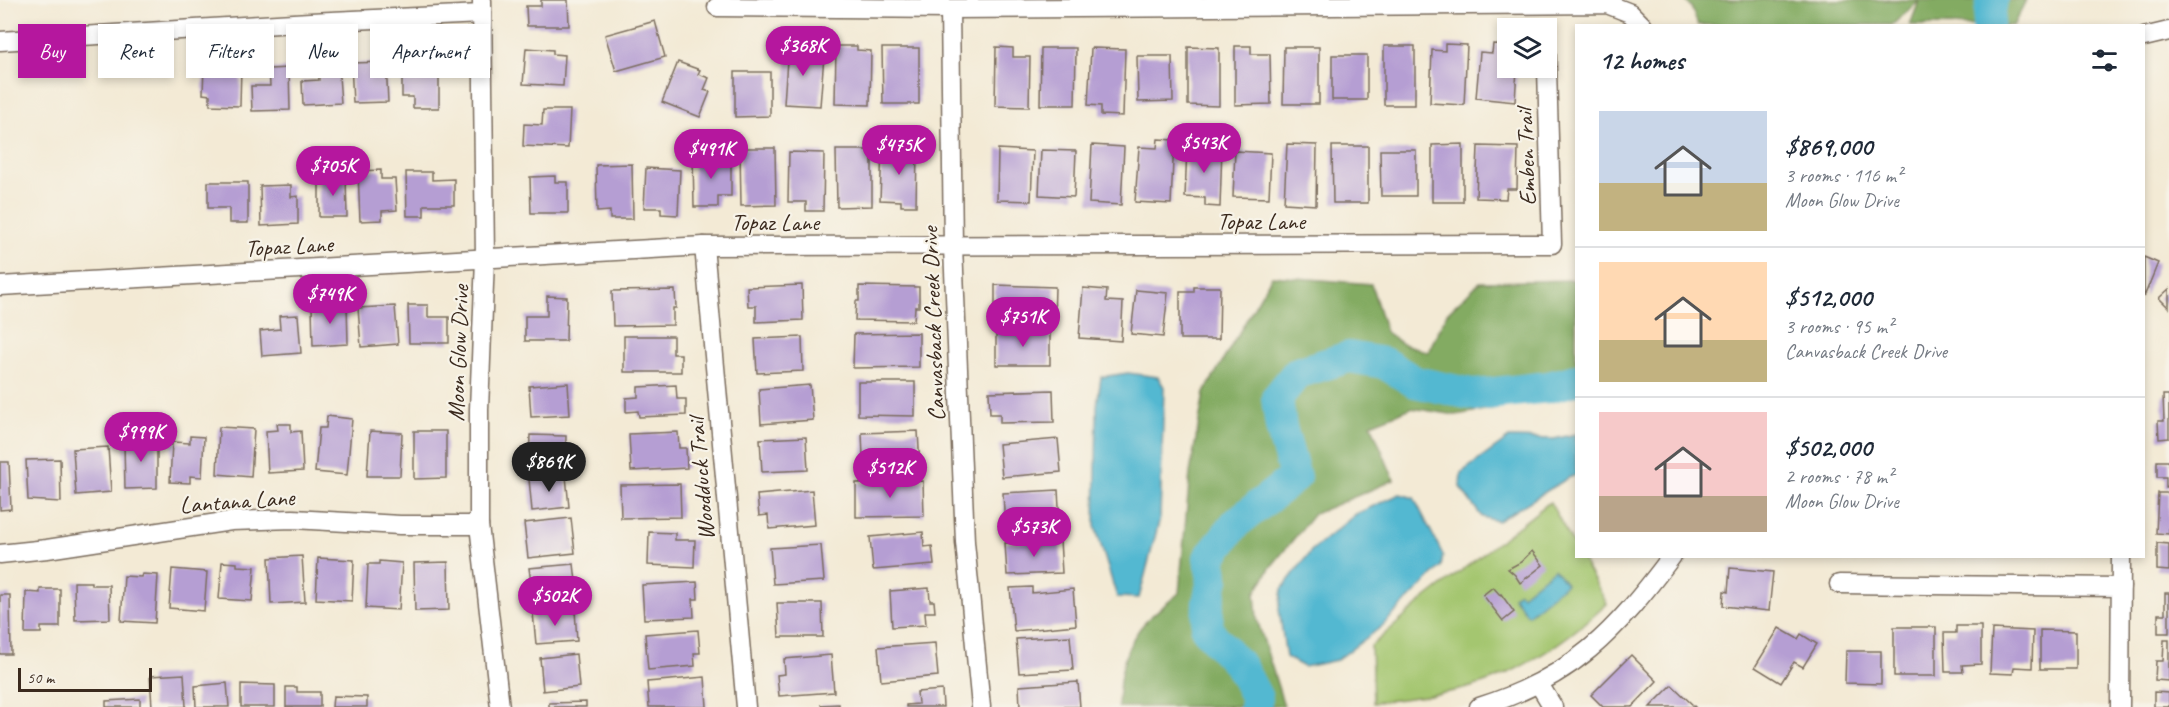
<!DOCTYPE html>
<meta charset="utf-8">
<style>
:root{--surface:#fff;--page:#f6f6f7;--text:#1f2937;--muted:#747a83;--line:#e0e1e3;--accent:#b5179e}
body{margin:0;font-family:Caveat,sans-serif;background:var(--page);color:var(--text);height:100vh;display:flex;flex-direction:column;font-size:22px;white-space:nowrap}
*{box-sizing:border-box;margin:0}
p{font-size:20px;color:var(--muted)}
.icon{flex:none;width:33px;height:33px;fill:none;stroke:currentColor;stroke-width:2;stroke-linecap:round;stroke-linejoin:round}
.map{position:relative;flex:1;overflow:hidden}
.drawer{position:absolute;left:1575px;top:24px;width:570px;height:534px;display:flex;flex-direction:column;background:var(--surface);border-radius:0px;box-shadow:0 3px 9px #0003}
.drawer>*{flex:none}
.guide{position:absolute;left:18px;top:24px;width:570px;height:54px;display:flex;gap:12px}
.buttons{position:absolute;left:1497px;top:18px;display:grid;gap:12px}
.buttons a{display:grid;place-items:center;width:60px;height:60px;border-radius:0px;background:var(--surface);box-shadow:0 3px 9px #0003;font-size:30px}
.scale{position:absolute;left:18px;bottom:15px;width:134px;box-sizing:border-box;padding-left:6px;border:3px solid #3b2a1e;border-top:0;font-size:16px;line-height:21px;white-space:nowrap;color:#3b2a1e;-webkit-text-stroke:4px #f7f3e8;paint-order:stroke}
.price{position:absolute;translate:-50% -51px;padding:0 14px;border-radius:21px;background:var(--accent);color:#fff;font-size:20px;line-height:39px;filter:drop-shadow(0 2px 3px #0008)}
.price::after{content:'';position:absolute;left:50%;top:36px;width:18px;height:14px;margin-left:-9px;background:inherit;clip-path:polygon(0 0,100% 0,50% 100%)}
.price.active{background:#222;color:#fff}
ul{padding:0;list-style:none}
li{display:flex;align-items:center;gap:18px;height:150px;padding:0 24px}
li+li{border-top:2px solid var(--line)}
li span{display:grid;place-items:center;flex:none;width:168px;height:120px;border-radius:0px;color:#555}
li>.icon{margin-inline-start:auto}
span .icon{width:72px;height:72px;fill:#fffc;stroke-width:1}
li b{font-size:26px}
h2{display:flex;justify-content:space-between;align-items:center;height:72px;padding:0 24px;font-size:26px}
.tag{padding:0 21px;border-radius:0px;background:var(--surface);box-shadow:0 3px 9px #0003;font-size:21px;line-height:54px}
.tag.active{background:var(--accent);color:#fff}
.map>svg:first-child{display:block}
.green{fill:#a4c66f;stroke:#707846;stroke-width:1.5}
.forest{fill:#83ab62;stroke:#5f6a40;stroke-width:1.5}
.water{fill:#53b8d1;stroke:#477178;stroke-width:1.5}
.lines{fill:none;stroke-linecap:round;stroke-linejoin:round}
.river{stroke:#53b8d1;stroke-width:32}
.building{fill:#b59ed3}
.minor-casing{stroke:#7b6d5e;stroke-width:21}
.minor{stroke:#fff;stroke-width:18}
.labels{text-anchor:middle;stroke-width:4.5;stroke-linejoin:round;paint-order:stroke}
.street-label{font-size:24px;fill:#3b2a1e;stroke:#f7f3e8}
</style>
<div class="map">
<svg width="2169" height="707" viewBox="0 0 2169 707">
<rect width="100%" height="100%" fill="#f7f3e8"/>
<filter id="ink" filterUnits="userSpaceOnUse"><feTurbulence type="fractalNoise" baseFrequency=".0167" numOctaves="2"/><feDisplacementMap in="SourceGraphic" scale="12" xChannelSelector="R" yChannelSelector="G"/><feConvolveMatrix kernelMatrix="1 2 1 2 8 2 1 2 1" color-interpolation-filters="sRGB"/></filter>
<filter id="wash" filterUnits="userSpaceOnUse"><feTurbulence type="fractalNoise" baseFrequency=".008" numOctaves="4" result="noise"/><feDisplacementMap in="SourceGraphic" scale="24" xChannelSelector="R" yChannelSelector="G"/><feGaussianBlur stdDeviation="1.35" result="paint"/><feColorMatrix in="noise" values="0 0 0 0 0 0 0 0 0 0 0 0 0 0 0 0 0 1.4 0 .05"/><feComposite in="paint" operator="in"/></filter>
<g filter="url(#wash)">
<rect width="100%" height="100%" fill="#f3ead5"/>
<path class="green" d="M1550 502 1576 549V556L1581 557 1607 604C1573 635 1535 663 1492 680 1454 695 1412 697 1373 703L1371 646 1426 598Z"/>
<g class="forest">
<path d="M1685 0H2026L2013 26 1910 25 1919 1 1892 25H1698L1691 7Z"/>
<path d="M1272 276 1371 284 1386 332 1403 344 1428 352 1447 313 1480 282 1576 280V394L1456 415 1411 408 1371 424 1394 480 1314 514 1270 568 1255 593 1257 619 1284 706 1118 707C1119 675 1124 644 1147 620 1156 611 1169 602 1179 593L1190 473 1204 393Z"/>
</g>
<g class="water">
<path d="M1128 373 1158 377 1164 387 1160 518 1139 598 1117 597 1095 526 1097 406 1101 377Z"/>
<path d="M1576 434V475L1568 478 1498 521 1482 517 1460 487 1461 473 1509 438 1554 439Z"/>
<path d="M1400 494 1414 498 1443 555 1441 567 1381 627 1337 660 1304 667 1286 657 1279 609 1282 589 1311 551 1356 514Z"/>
<path d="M1554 569 1566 584 1528 615 1513 597 1519 592 1522 595Z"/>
</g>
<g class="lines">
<g class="river">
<path d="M1988 26 1992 0"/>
<path d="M1255 707 1257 698 1241 667 1207 630 1208 603 1213 579 1209 558 1236 523 1295 477 1281 427 1277 398 1297 373 1349 357 1384 363 1415 382 1476 395 1548 387 1576 380"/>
</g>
</g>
<g id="blocks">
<g class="building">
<path d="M541 0H568L569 26H527L526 6H541Z"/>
<path d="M655 21 665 57 616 71 605 35Z"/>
<path d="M1445 44 1467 45 1464 105 1430 103 1432 50 1445 51Z"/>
<path d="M1493 44 1508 45V68H1517L1515 102 1476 98 1480 52 1492 53Z"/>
<path d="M788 45 809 47 808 55 824 56 820 106 784 104Z"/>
<path d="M836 46H857V50L871 51 870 105 835 104Z"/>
<path d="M1235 46H1251V54H1270L1271 104 1235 105Z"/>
<rect x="1384" y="46" width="31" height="59"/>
<path d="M996 47 1013 48V57H1030L1029 107 995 106Z"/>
<path d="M1188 47 1219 48V106L1188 105Z"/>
<path d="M1284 47H1319V104H1283Z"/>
<path d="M526 48 553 50V54L565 55 563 86 523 84Z"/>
<path d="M882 48H919V104H883Z"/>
<path d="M1041 48H1076L1075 105H1040Z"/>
<path d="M1091 48 1125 49 1123 116 1101 115V106L1088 105Z"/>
<rect x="1332" y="55" width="35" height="45"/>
<path d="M1137 56H1172L1173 101 1138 102Z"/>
<path d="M402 57 439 58V108H413V97H402Z"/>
<path d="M338 62 341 103 303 105 302 81 319 80 318 63Z"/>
<path d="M386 62 388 102 353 103 351 63Z"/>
<path d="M678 62 700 70 698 74 709 78 704 90 710 92 700 117 662 102Z"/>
<path d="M204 66 241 67 240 106 210 105V95L203 94Z"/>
<path d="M289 68 290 110 252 111 251 86H270L269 69Z"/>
<path d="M735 72H770V116L735 117Z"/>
<path d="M543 110H570L568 148 523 146 524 124 542 125Z"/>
<path d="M1158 139 1174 140 1171 204 1135 202 1139 147 1157 148Z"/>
<path d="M1287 144 1317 145 1316 205 1284 203Z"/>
<path d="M1463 144V202H1432V145Z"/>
<path d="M1092 145 1124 147 1121 205 1089 203Z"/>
<path d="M1187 146 1222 147 1220 207 1205 206V198L1185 197Z"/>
<path d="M1332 146H1368V203H1333Z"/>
<path d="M1478 146 1518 147 1517 189H1507L1506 199 1476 198Z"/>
<path d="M740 148H775L776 205 741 206Z"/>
<path d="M882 149 917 150 916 206H901V201L880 200Z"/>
<path d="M998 149 1033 151 1031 201 997 200Z"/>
<path d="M836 150H872V206L837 207Z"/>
<path d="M1041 150 1076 151 1074 197 1039 195Z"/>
<path d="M1380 150H1416V196H1381Z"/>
<path d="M1235 151 1271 153 1269 198 1233 197Z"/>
<path d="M789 152 824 153 823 211H806V202H788Z"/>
<path d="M731 155V196H718V207H694L693 156Z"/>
<path d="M632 164 633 219H610V211L597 212 596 165Z"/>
<path d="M646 168 680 170 678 215 661 214V208H644Z"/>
<path d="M381 170V179H395L397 210 382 211V220L360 221 358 171Z"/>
<path d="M406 172H432V180L454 179V205H424V216H407Z"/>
<path d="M555 176V182H568V213H531L530 177Z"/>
<path d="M319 177H346L347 217H319Z"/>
<path d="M208 182H248V223H229V208H208Z"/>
<path d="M291 185V197L298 196V224L261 226 260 186Z"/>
<path d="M2144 257 2158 263 2144 297Z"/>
<path d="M802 285 803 320 756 322V306H748L747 287Z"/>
<path d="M995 285 1055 287 1054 322 1002 320 1003 305H995Z"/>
<path d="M859 286 919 287V307H915L914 321 855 320 856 301H859Z"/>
<path d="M1194 287H1220L1219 339H1180V292H1194Z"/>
<path d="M1083 288 1107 290 1106 301 1123 302 1121 341 1079 338Z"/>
<path d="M2169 289V308L2159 298Z"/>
<path d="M675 290 676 308H673V325L613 326 612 291Z"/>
<path d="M1136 290 1168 293 1163 337 1131 334Z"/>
<path d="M547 296 567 297 566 341H525V316H547Z"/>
<path d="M347 304 348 344 313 346 312 306Z"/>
<path d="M408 305H428V317H449V343H409Z"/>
<path d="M395 306 398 344 361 347 358 308Z"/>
<path d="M298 315 301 353 262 356 260 331 280 329 279 316Z"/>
<rect x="996" y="331" width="54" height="34"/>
<path d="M919 333V367L853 368 854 334Z"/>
<path d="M624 336H673V354H681V372H624Z"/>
<path d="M802 337 803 371 757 373 755 339Z"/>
<path d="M858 382H915V416L858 415Z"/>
<path d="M568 383 570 415 531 417 529 386Z"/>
<path d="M676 385 677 399H686V415L639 417 638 411 626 412V398L638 397V387Z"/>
<path d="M810 385 813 420 761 424 759 389Z"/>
<path d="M1053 390 1054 422 1000 423V414H990L989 392Z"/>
<path d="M2163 395H2169V438L2159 439 2158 421H2164Z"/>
<path d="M327 416 352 419 347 475 315 472 319 428H326Z"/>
<path d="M277 424H291V432L301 431 303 471 268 473 266 431 278 430Z"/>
<path d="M219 427 254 429 251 477 217 474Z"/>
<path d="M370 431 402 433 400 476H367Z"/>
<path d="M414 431H446V478L414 479Z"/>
<path d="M918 431 920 466 868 468 867 457H863L862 433Z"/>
<path d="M678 432 679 448H686L687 468 631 471 629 434Z"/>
<path d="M157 434V488L125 489 124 443H136L135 435Z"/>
<path d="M530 435 566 436 565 465 529 463Z"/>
<path d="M190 436 204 437 202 477 190 476V483L170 482 172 442 190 443Z"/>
<path d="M806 437 808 470 762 472 760 439Z"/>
<path d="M1058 439 1061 472 1002 477 999 444Z"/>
<path d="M108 447 111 492 76 495 73 449Z"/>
<path d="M60 459 61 502 28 500 26 460Z"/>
<path d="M2157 461H2169V487H2166V477H2157Z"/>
<path d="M0 462H9L11 509 0 510Z"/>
<path d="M566 476 569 507 532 511 529 479Z"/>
<path d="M923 481 924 516 856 517V483Z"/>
<path d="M680 484 681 517 621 518 620 485Z"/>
<path d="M812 490 815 525 769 529 768 515 759 516 757 495Z"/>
<path d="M1058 490 1060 524 1005 528 1003 493Z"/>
<path d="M2158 493H2169V534L2156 533Z"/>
<path d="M571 518 575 553 528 558 524 523Z"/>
<path d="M649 532 675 533V540H695L694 567 648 565Z"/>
<path d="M923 532 924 547 932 546 934 565 873 570 870 537Z"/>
<path d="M1060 540 1062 573 1007 575 1005 543Z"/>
<path d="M2157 543 2169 544V571L2157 570Z"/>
<path d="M821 545 824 581 773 584 770 548Z"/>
<path d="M1532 551 1543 565 1520 583 1515 575 1508 569 1521 562Z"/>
<path d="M302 556 305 602 271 604 269 558Z"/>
<path d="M318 558 354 560 352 601 316 599Z"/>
<path d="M379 561 402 563 399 610 366 608 368 564H379Z"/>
<path d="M222 562 237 563V566L255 567 252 601 219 599Z"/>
<path d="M448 562 449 610 415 611 414 563Z"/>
<path d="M574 564 578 599 534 603 529 568Z"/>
<path d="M1730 568 1773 572 1769 611 1723 606 1724 591 1728 592Z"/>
<path d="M172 569 207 572 204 611 169 608Z"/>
<path d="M142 574 158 575 155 623 121 621 124 576 141 577Z"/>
<path d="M74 582H91V585H109L110 619 75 620Z"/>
<path d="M697 582 698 599H693L694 617 644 619 642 585Z"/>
<path d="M1032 587V593L1073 589 1076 625 1014 631 1010 588Z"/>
<path d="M1493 587 1500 595 1501 594 1514 612 1503 621 1483 595Z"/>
<path d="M929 588 930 601H934L935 612H925L926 625 892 627 890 591Z"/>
<path d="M40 589H60V627H41V633H25L26 592 40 593Z"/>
<path d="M2165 593H2169V633H2158V614H2165Z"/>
<path d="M0 595H10L11 654H0Z"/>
<path d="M777 603H822L823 637H779Z"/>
<path d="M575 610 577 641 536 644 533 613Z"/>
<path d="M1956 626H1981V664L1962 665 1963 672H1945L1944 633H1956Z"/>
<rect x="1894" y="627" width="42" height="49"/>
<path d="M1779 628 1798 639 1801 634 1817 644 1803 667 1794 662 1781 683 1755 667Z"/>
<path d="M1992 629 2033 631 2032 668 2014 667 2013 674 1990 673Z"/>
<path d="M698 630 700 653H694L695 666 648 670 645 634Z"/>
<path d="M2040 630 2076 631V669H2040Z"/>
<path d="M1070 636 1073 670 1019 673 1016 639Z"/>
<path d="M2164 640H2169V681L2155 680 2156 661H2163Z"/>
<path d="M935 643 938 676 881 681 878 647Z"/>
<path d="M1846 651H1881V684L1845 683Z"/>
<path d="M576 654 579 687 543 691 540 658Z"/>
<path d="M831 655 834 692 779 696 777 675 785 674 784 659Z"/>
<path d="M1631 655 1657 681 1632 707H1603L1591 695Z"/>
<path d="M184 674 186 707H152L150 676Z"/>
<path d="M705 677 707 707H649L647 682Z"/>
<path d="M1078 682 1080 707H1020L1019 686Z"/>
<path d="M227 683 229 707H196L195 686Z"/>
<path d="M241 684 275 685V707H241Z"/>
<path d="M1672 685 1695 707H1650Z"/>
<path d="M286 687H297V692H320V707H286Z"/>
<path d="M942 690 943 707H906V705L918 704 917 692Z"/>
<path d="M2154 692 2169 693V707H2154Z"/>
<path d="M333 696 367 697V707H332Z"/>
<path d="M140 699V707H106V701Z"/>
<path d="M586 702V707H549V703Z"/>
<path d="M839 704V707H822L821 705Z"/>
</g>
</g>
</g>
<g filter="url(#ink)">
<use href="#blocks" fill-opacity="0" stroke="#7b6d5e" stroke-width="1.5"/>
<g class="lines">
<g class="minor-casing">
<g id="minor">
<path d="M482 0 485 259 479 409V525L500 707"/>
<path d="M717 7 950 9 1607 4 1630 13 1643 26"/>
<path d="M950 9 953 246 965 542 981 707"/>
<path d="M2144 37 2169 31"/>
<path d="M0 41 310 22 482 14"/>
<path d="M704 246 746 707"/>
<path d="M0 286 704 246 1552 244 1546 33"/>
<path d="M0 554 47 549 231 521 293 519 400 525H479"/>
<path d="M1839 584 2121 587"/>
<path d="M1539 684 1553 707"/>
<path d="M1479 707C1573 678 1615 632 1672 556"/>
<path d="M2120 707 2121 556"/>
</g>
</g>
<use href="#minor" class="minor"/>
</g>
</g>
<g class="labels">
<g class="street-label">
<text transform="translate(1526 157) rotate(-92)" y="8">Emben Trail</text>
<text x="1261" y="229">Topaz Lane</text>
<text x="775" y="230">Topaz Lane</text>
<text transform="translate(289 246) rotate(-3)" y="8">Topaz Lane</text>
<text transform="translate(933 324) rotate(-92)" y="8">Canvasback Creek Drive</text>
<text transform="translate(458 353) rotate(-88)" y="8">Moon Glow Drive</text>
<text transform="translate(701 479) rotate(-95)" y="8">Woodduck Trail</text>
<text transform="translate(237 501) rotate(-4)" y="8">Lantana Lane</text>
</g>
</g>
</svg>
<div class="buttons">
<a><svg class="icon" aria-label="layers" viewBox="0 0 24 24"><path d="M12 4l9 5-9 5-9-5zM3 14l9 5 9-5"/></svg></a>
</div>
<div class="scale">50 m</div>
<b class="price" style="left:803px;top:77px">$368K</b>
<b class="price" style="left:1204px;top:174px">$543K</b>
<b class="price" style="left:899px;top:176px">$475K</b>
<b class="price" style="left:711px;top:180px">$491K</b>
<b class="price" style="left:333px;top:197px">$705K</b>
<b class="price" style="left:330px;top:325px">$749K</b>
<b class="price" style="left:1023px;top:348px">$751K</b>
<b class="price" style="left:141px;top:463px">$999K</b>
<b class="price active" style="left:549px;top:493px">$869K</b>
<b class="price" style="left:890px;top:499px">$512K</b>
<b class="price" style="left:1034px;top:558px">$573K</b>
<b class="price" style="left:555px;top:627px">$502K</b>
<div class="guide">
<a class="tag active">Buy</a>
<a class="tag">Rent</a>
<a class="tag">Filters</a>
<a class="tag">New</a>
<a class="tag">Apartment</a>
</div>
<section class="drawer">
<h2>12 homes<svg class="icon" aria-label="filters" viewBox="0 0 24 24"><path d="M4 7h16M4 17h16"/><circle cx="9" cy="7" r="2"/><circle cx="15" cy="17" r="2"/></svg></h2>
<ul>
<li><span style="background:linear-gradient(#c9d6e8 60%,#c2b280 0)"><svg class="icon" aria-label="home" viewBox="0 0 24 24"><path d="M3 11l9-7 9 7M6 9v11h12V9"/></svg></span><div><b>$869,000</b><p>3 rooms · 116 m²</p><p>Moon Glow Drive</p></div></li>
<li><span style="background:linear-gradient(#ffd9b3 65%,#c2b280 0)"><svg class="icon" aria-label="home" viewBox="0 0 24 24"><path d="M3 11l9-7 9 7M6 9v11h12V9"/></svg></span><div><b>$512,000</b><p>3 rooms · 95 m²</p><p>Canvasback Creek Drive</p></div></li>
<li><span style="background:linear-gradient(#f6c9c9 70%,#b9a48a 0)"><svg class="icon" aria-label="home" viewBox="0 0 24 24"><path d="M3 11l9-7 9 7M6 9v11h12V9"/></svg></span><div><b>$502,000</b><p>2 rooms · 78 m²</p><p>Moon Glow Drive</p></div></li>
</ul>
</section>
</div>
